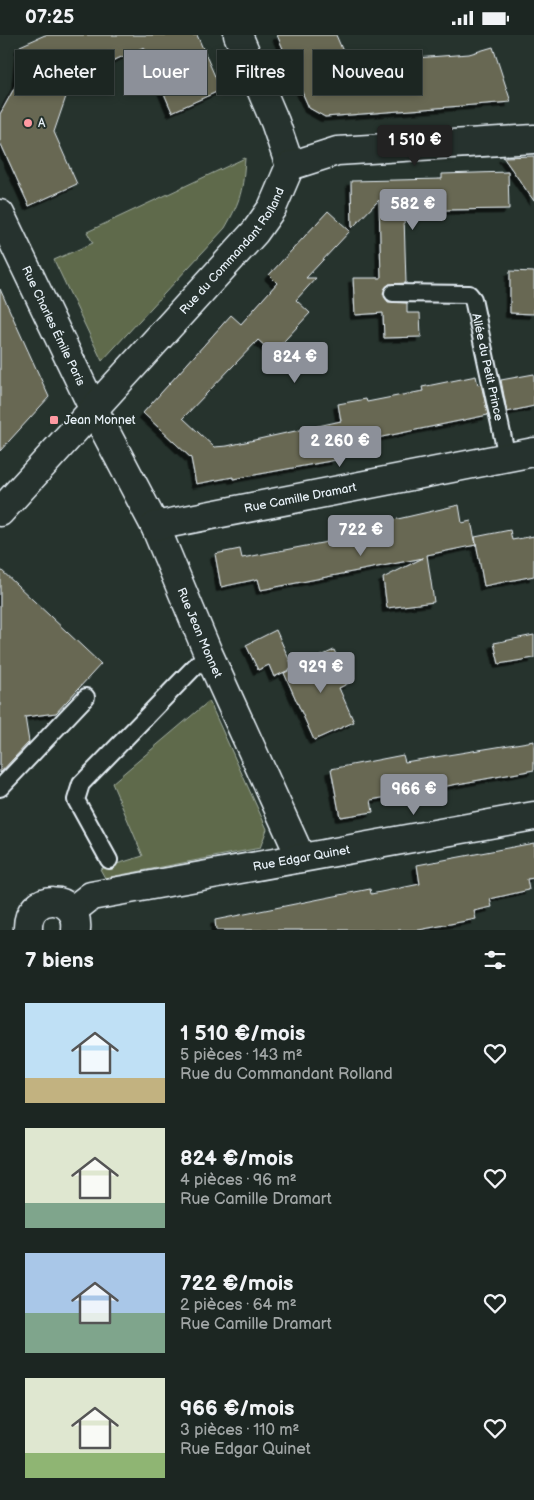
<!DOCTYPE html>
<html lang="fr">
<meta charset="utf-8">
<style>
:root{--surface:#1c2622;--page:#252e2a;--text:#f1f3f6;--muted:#a0a5a5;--line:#3a4340;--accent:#8c9099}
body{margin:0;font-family:"Balsamiq Sans",sans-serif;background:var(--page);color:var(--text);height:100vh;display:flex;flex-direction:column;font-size:19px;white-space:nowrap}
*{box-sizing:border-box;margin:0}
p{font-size:16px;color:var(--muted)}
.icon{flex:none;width:28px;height:28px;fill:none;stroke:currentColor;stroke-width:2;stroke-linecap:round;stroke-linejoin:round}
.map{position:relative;height:895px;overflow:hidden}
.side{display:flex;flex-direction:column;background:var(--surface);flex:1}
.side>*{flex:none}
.top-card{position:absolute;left:15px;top:15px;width:505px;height:45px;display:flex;gap:10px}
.price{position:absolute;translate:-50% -42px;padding:0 11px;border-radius:5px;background:var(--accent);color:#fff;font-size:16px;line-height:32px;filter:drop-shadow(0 1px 2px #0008)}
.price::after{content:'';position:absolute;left:50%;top:30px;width:15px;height:11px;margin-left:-8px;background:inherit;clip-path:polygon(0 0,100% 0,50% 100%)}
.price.on{background:#222;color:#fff}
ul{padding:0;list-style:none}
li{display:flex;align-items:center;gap:15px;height:125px;padding:0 25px}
li span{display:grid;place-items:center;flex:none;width:140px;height:100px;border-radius:0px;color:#555}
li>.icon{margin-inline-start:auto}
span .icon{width:60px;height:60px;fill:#fffc;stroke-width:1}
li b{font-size:21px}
h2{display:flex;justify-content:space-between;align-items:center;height:60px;padding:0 25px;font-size:21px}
.tag{padding:0 18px;border-radius:0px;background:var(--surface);box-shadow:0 2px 8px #0003,0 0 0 1px var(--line);font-size:18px;line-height:45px}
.tag.on{background:var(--accent);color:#fff}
.status{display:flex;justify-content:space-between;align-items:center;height:35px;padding:0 25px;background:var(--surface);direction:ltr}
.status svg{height:14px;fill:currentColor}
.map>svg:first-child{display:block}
.green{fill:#5e6a4c;stroke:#a3aea2}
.building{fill:#676752;stroke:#e8f1f8;filter:url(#shadow)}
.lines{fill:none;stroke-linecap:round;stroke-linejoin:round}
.service-casing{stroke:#e8f1f8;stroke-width:20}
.minor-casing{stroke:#e8f1f8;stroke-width:31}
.tertiary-casing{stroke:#e8f1f8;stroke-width:31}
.service{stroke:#26332d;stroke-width:16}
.minor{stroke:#26332d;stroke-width:28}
.tertiary{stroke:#26332d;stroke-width:28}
.poi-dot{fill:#ff9aa2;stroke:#26332d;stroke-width:2}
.labels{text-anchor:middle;stroke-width:4;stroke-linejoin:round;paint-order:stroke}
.poi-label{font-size:12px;fill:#e8f1f8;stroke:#26332d;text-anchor:start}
.street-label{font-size:12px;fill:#e8f1f8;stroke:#26332d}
</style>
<div class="status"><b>07:25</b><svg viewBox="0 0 49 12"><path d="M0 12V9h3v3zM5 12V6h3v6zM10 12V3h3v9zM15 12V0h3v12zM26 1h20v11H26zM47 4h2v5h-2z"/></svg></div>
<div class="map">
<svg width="534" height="895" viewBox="0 0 534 895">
<defs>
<filter id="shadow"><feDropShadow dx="-4.5" dy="4.5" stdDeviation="0" flood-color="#0009"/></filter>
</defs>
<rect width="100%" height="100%" fill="#26332d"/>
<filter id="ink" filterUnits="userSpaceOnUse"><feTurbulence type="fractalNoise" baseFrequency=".02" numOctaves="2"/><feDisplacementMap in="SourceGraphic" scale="10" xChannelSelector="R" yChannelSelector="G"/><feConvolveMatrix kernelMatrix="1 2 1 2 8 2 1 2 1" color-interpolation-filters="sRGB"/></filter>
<g filter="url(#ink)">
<g class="green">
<path d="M245 123C243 155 241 165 225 193L102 326 54 225 93 208 87 197Z"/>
<path d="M209 666 267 794 260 813 105 843 100 834 143 821 112 748Z"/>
</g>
<g class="building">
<path d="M45 0H197L221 55 172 77 144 12 72 44 54 97 77 149 29 171 0 107V79L16 50 20 11Z"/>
<path d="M277 0H336L348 28 469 19 493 12 511 67 325 82 309 73Z"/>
<path d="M534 121V166L503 122Z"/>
<path d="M508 137 509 174 443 175 444 180 404 181 406 248 389 249 383 258 388 267 407 268V278H420L421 302 384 303 383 278 355 280 353 243H381L379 165 352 193 351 146 442 144V139Z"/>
<path d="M328 176 350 196 306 243H316L296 265 310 278 273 318 258 305 183 383 214 412 227 411 341 386 338 369 366 364 367 367 423 356 422 352 476 341 478 350 481 349 488 380 334 412 336 425 233 444V442L196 449 191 423 143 378 231 280 241 289 277 248 269 240Z"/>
<path d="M510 236 534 237V279L510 278Z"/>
<path d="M0 254 49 362 0 416Z"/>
<path d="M534 339V371L507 377 501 345Z"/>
<path d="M459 470 462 488 471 486 476 510 427 520 434 567 387 573 383 543 423 523 261 555 258 544 221 552 215 519 240 514 242 523 391 495 389 486Z"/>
<path d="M510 495 512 505 534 501V541L484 551 475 502Z"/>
<path d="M0 534 101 629 56 678 25 682 29 707 0 738Z"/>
<path d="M276 595 293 633 274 642 269 630 258 635 246 610Z"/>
<path d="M534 600V623L499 629 494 608Z"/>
<path d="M334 615 349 648 339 653 354 687 314 705 284 638Z"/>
<path d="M534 706V735L371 765 373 777 340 782 331 734 403 720 405 727Z"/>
<path d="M534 808V843L527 844 529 855 490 864 492 872 474 876 476 884 419 895H216L215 885 370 854 371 859 420 849 417 830Z"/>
</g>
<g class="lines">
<g class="service-casing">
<g id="service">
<path id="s1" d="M393 258 469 259 473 264 507 422"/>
<path d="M0 753 86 662"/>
<path d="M109 825 76 765 81 749 208 618"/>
</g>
</g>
<g class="minor-casing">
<g id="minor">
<path id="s2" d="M0 179 94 375 155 491 208 618 301 823"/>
<path id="s3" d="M155 491 534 417"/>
<path id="s4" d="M72 876 91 861 534 781"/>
<path d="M28 895C26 856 80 857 76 895"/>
</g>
</g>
<g class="tertiary-casing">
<g id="tertiary">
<path d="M238 0 275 87 290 131"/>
<path id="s5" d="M0 477 255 197 272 173 290 131 337 116 534 104"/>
</g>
</g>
<use href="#service" class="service"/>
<use href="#minor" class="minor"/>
<use href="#tertiary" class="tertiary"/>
</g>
</g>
<g class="poi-dot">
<circle cx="28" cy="88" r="5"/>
<rect x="49" y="380" width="10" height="10" rx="2.5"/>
</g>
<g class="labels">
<g class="poi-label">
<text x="38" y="92">A</text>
<text x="64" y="389">Jean Monnet</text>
</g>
<g class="street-label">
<text dy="4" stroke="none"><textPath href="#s5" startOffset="350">Rue du Commandant Rolland</textPath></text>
<text dy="4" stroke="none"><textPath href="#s2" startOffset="124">Rue Charles Émile Paris</textPath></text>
<text dy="4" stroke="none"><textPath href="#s1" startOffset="152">Allée du Petit Prince</textPath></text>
<text dy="4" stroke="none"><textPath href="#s3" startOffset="148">Rue Camille Dramart</textPath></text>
<text dy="4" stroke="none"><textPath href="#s2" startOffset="464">Rue Jean Monnet</textPath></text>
<text dy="4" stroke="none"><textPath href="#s4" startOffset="238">Rue Edgar Quinet</textPath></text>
</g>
</g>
</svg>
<b class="price on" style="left:415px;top:132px">1 510 €</b>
<b class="price" style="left:413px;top:196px">582 €</b>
<b class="price" style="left:295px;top:349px">824 €</b>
<b class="price" style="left:340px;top:433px">2 260 €</b>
<b class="price" style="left:361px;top:522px">722 €</b>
<b class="price" style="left:321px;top:659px">929 €</b>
<b class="price" style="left:414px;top:781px">966 €</b>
<div class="top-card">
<a class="tag">Acheter</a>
<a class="tag on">Louer</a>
<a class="tag">Filtres</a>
<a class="tag">Nouveau</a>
</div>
</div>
<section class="side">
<h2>7 biens<svg class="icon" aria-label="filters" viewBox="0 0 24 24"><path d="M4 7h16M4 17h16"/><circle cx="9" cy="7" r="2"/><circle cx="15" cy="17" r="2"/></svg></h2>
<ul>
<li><span style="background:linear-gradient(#bfe0f5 75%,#c2b280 0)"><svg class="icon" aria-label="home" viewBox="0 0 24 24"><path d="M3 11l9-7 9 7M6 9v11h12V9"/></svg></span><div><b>1 510 €/mois</b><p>5 pièces · 143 m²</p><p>Rue du Commandant Rolland</p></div><svg class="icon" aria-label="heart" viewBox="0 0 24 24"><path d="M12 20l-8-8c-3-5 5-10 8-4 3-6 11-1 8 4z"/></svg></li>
<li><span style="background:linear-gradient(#dfe7d0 75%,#7fa58c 0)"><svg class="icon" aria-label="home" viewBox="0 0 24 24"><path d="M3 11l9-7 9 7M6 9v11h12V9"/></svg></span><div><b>824 €/mois</b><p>4 pièces · 96 m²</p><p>Rue Camille Dramart</p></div><svg class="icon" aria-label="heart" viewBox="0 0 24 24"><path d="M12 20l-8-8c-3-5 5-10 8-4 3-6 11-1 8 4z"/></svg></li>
<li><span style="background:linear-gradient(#a9c7e8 60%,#7fa58c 0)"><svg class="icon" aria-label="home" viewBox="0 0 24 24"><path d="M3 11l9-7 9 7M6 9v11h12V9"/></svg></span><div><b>722 €/mois</b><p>2 pièces · 64 m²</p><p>Rue Camille Dramart</p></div><svg class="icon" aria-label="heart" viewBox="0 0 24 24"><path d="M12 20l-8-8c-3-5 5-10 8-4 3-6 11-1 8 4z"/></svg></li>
<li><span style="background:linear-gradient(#dfe7d0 75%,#8fb573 0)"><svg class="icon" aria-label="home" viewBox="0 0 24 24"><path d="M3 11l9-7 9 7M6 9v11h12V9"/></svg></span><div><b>966 €/mois</b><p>3 pièces · 110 m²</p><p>Rue Edgar Quinet</p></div><svg class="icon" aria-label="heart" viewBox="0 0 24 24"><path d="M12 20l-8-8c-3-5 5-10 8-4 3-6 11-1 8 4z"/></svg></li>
</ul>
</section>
